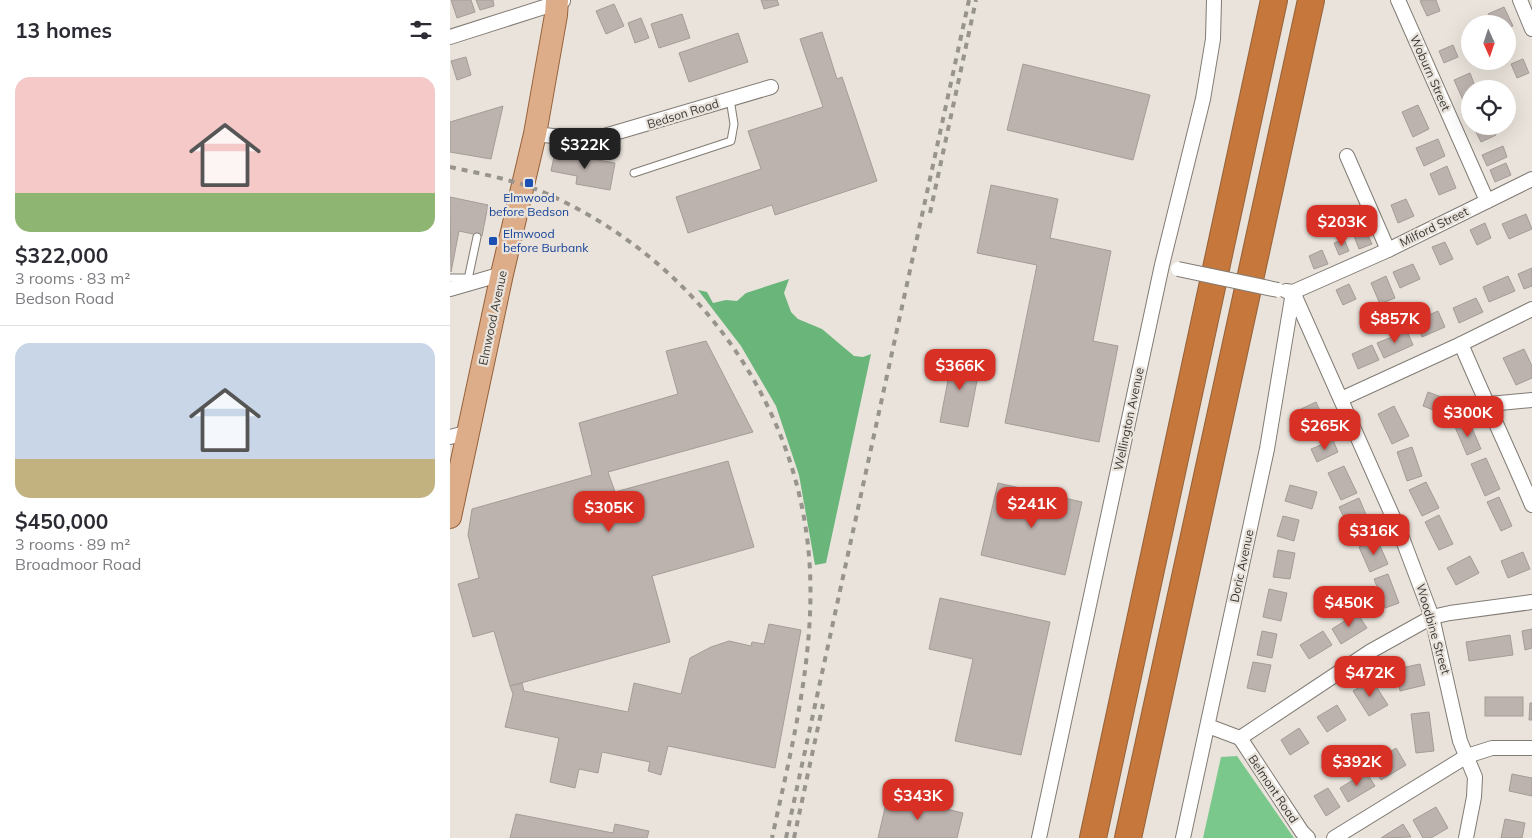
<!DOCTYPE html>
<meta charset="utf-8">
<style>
:root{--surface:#fff;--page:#f7f7f7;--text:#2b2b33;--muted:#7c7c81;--line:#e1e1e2;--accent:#d93025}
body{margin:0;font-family:Mulish,sans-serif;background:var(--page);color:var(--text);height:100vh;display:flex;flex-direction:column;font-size:19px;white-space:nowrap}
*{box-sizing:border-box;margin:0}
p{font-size:16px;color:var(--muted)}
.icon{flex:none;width:28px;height:28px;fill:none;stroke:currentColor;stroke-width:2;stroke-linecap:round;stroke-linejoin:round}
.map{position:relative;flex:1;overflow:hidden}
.drawer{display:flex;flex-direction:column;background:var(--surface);width:450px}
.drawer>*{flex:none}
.needle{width:32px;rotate:177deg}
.controls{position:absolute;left:1011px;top:15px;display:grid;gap:10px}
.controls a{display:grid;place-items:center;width:55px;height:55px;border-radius:50%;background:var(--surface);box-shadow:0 5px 20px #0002;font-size:25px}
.price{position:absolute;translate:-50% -42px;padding:0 11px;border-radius:10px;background:var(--accent);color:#fff;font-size:16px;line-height:32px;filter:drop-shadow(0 1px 2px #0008)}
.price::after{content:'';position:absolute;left:50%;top:30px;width:15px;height:11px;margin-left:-8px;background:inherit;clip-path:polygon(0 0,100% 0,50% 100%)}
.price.current{background:#222;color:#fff}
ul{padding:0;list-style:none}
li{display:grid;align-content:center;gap:10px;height:265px;padding:0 15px}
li+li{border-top:1px solid var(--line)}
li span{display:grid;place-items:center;height:155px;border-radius:15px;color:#555}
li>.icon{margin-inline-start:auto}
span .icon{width:90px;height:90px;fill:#fffc;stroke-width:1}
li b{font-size:21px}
h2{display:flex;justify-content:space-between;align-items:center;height:60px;padding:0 15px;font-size:21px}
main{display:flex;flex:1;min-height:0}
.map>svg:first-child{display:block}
.green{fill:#7bc88c}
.forest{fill:#69b57a}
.building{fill:#bcb2ae;stroke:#a59c97}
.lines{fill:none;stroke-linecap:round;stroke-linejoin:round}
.service-casing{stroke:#817b74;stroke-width:9}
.minor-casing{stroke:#817b74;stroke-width:16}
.primary-casing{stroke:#956139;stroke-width:24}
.motorway-casing{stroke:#956139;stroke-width:28}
.service{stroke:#fff;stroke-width:7}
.minor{stroke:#fff;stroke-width:14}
.primary{stroke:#ddad89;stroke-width:22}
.motorway{stroke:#c6773b;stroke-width:26}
.rail{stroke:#97938d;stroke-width:4;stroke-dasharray:6 6;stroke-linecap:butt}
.minor-bridge-casing{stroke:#817b74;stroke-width:16;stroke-linecap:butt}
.minor-bridge{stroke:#fff;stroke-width:14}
.transit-dot{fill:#1a4fb4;stroke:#e9e3db;stroke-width:2}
.labels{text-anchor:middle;stroke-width:4.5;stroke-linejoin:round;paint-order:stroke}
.street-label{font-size:12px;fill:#3a3835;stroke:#e9e3db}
.transit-label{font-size:12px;fill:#164399;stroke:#e9e3db}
</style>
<main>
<section class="drawer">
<h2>13 homes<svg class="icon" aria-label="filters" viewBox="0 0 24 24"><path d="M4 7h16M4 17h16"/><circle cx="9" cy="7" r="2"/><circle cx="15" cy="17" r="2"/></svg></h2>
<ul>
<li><span style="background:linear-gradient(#f6c9c9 75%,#8fb573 0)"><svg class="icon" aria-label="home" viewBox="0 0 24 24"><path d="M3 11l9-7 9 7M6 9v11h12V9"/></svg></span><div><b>$322,000</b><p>3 rooms · 83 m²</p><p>Bedson Road</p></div></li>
<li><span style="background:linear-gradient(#c9d6e8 75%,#c2b280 0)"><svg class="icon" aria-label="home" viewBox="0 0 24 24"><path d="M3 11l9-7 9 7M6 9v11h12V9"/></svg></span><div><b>$450,000</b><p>3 rooms · 89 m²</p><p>Broadmoor Road</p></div></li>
</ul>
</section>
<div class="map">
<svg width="1082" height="838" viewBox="0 0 1082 838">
<rect width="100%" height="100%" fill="#e9e3db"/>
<path class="green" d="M787 756 844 838H753L771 757Z"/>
<path class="forest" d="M339 279 334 293 341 312 348 319 372 329 404 356 413 357 421 354 376 563 365 565 349 475 326 406 291 346 248 290 257 292 263 303 276 300 287 301 296 293Z"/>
<g class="building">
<path d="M1 0H21L25 12 7 18Z"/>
<path d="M26 0H43L44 6 30 10Z"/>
<path d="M311 0H327L329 5 314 9Z"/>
<path d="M973 0H986L990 11 977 16 970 1Z"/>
<path d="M164 4 174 26 156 34 146 11Z"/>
<path d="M1054 7 1063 26 1058 28V24H1043L1038 14Z"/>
<path d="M232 14 240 38 209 48 201 24Z"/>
<path d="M191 18 199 38 185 43 178 23Z"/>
<path d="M372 32 387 79 392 77 427 181 325 215 322 205 238 233 226 197 311 169 298 131 373 107 350 39Z"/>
<path d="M288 33 298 62 239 82 229 53Z"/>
<path d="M1003 45 1008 57 994 63 989 51Z"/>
<path d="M16 57 21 75 7 80 1 61Z"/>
<path d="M1073 59 1079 73 1067 78 1061 64Z"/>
<path d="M573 64 700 95 683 160 557 130Z"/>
<path d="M1020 73 1026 89H1020V97L1013 100 1004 80Z"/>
<path d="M968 105 979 129 963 137 952 112Z"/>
<path d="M53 106 41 159 0 152V122Z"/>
<path d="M1040 126H1042L1046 135 1031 142 1026 132Z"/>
<path d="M988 139 995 156 974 166 966 148Z"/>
<path d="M1053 146 1057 157 1037 166 1032 155Z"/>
<path d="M105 152 165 163 160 190 126 184 127 176 101 171Z"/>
<path d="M1056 163 1061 175 1045 182 1040 170Z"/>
<path d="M997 166 1006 188 989 195 980 174Z"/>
<path d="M541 185 608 199 600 238 661 251 643 341 668 346 649 442 555 423 587 265 527 253Z"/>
<path d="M0 197 38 205 32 236 9 231 1 272Z"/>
<path d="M956 199 964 216 948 223 941 205Z"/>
<path d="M1076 214 1082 229 1059 239 1052 224Z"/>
<path d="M1035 223 1041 238 1027 245 1020 230Z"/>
<path d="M916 231 922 244 909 249 904 236Z"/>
<path d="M894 239 899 251 889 255 884 243Z"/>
<path d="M995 242 1003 259 990 265 982 247Z"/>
<path d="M872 250 878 264 864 269 859 256Z"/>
<path d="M963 264 970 279 950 288 943 272Z"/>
<path d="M1082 268V286L1074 289 1068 274Z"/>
<path d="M936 276 945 298 930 304 921 283Z"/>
<path d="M1058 276 1065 291 1039 302 1033 287Z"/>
<path d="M899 284 906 299 893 305 886 290Z"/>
<path d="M1026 298 1033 312 1009 323 1003 308Z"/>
<path d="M988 311 995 327 972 337 965 321Z"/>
<path d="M957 331 963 345 934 358 927 343Z"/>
<path d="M256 341 303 432 158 472 165 492 278 461 304 547 202 576 220 642 60 686 44 631 23 637 8 584 29 578 18 535 22 509 142 475 129 423 228 394 216 351Z"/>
<path d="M922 345 929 360 908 369 902 354Z"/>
<path d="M1074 349 1082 366V378L1066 385 1053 358Z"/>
<path d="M503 354 531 360 518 427 490 422Z"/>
<path d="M978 392 1010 404 1004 418 973 406Z"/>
<path d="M866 402 878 429 861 437 849 410Z"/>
<path d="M944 406 959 436 942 444 928 414Z"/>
<path d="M1019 421 1031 449 1017 455 1005 427Z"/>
<path d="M883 440 888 452 867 462 861 449Z"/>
<path d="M962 447 972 476 957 481 947 452Z"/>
<path d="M1036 458 1050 489 1035 496 1021 464Z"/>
<path d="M894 466 907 493 891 500 878 473Z"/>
<path d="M976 482 989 508 972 516 959 490Z"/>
<path d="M548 483 632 502 615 575 531 555Z"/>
<path d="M840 485 867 492 862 509 835 501Z"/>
<path d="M1049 497 1062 526 1051 531 1037 502Z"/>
<path d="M909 498 923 531 904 539 889 507Z"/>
<path d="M989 515 1003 544 989 550 975 522Z"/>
<path d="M833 516 849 520 844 541 827 536Z"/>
<path d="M927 539 938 564 920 572 909 547Z"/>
<path d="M828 550 845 553 840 579 823 577Z"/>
<path d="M1073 552 1080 569 1058 578 1051 561Z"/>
<path d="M1020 556 1029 573 1006 585 997 568Z"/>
<path d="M938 574 949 603 935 608 924 579Z"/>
<path d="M819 589 837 593 831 621 813 617Z"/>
<path d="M490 598 600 622 571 755 505 741 523 659 479 649Z"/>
<path d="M907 613 917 628 891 644 882 629Z"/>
<path d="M319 624 351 630 325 768 218 746 211 775 198 771 200 762 152 752 148 773 129 769 125 788 100 782 109 738 55 727 63 694 60 686 72 683 74 691 178 712 184 683 231 694 240 658 261 647 279 641 301 646 302 642 314 644Z"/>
<path d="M1082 629V648L1075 650 1072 631Z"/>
<path d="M812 631 827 634 822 658 807 655Z"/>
<path d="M873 631 882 645 859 659 850 645Z"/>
<path d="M1060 635 1063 655 1019 661 1016 642Z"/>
<path d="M803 662 821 665 815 692 797 688Z"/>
<path d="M970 664 975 685 950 691 946 669Z"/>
<path d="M922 680 938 705 919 716 903 691Z"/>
<rect x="1035" y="697" width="38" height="19"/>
<path d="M1080 703H1082V720H1079Z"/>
<path d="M887 705 896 720 877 732 867 717Z"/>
<path d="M979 712 984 751 966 753 961 714Z"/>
<path d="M849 728 859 743 840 755 831 740Z"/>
<path d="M946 748 956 765 931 780 921 764Z"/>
<path d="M916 772 925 786 898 802 890 788Z"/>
<path d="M1062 774 1082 778V796L1059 791Z"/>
<path d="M878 788 890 807 876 816 864 796Z"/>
<path d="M438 795 513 813 507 838H428Z"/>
<path d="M986 807 998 828 981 838H973L963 820Z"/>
<path d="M66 814 163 833 165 824 199 831 197 838H60Z"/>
<path d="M1055 819 1075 823 1072 838H1051Z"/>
<path d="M953 824 961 837 931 838Z"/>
</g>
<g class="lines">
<g class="service-casing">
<g id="service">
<path d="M184 173 281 141 284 124 280 99"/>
<path d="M0 278H18"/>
<path d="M17 284 27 237"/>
</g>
</g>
<g class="minor-casing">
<g id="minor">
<path d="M948 0 1037 201"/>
<path d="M1070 0 1082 29"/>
<path d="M0 37 113 1"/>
<path d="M85 134 130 139 151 137 321 87"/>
<path d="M897 156 938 250"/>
<path d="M0 289 52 274"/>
<path d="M836 291 843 292 938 250 1082 179"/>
<path d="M843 292 951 535 982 617 1010 741 1025 777 1024 797 1016 838"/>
<path d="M1011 344C1034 398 1059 451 1082 505"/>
<path d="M891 399 1011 344 1082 309"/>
<path d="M1039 404 1082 400"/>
<path d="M0 437 19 432"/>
<path d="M758 726 790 738 921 651 982 617 1000 613 1082 602"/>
<path d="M790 738 852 832 858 838"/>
<path d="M589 838 712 265 753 99 763 39 764 0"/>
<path d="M733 838 817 449 843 292"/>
<path d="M884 838 1017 756 1042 748H1082"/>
</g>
</g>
<g class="primary-casing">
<path id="primary" d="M0 517 52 274 85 134 106 15 107 0"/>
</g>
<g class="motorway-casing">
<g id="motorway">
<path d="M643 838 824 0"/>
<path d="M678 838 861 0"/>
</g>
</g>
<use href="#service" class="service"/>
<use href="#minor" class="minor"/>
<use href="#primary" class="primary"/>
<use href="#motorway" class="motorway"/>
<g class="rail">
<path d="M0 167C32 174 66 180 95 193 246 259 352 405 360 571 364 662 341 750 322 838"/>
<path d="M480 213 526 0"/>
<path d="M336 838 519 0"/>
<path d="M344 838 373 704"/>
</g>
<g class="minor-bridge-casing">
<path id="minor-bridge" d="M728 269 828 290"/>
</g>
<use href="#minor-bridge" class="minor-bridge"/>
</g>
<g class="transit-dot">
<rect x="74" y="178" width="10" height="10" rx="2.5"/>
<rect x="38" y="236" width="10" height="10" rx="2.5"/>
</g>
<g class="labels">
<g class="street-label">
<text transform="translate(980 73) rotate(66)" y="4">Woburn Street</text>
<text transform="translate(233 114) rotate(-17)" y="4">Bedson Road</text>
<text transform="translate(984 227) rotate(-26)" y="4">Milford Street</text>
<text transform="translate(43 318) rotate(-78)" y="4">Elmwood Avenue</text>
<text transform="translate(679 419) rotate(-78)" y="4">Wellington Avenue</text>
<text transform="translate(792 566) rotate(-78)" y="4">Doric Avenue</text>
<text transform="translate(983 629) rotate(74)" y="4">Woodbine Street</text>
<text transform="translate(823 789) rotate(56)" y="4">Belmont Road</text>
</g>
<g class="transit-label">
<text x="79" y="202">Elmwood<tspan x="79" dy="14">before Bedson</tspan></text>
<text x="53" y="238" text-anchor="start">Elmwood<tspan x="53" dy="14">before Burbank</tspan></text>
</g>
</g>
</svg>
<div class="controls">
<a><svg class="needle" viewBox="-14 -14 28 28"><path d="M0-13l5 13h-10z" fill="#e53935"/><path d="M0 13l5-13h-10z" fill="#7c7c81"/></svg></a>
<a><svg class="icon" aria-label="locate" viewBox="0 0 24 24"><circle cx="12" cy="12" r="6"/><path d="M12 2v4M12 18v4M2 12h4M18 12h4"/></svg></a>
</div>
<b class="price current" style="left:135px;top:170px">$322K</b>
<b class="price" style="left:892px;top:247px">$203K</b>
<b class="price" style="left:945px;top:344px">$857K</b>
<b class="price" style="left:510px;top:391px">$366K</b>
<b class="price" style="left:1018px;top:438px">$300K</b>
<b class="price" style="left:875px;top:451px">$265K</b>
<b class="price" style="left:582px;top:529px">$241K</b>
<b class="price" style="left:159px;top:533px">$305K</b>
<b class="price" style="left:924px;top:556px">$316K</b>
<b class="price" style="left:899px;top:628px">$450K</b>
<b class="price" style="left:920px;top:698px">$472K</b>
<b class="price" style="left:907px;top:787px">$392K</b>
<b class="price" style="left:468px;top:821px">$343K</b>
</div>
</main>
